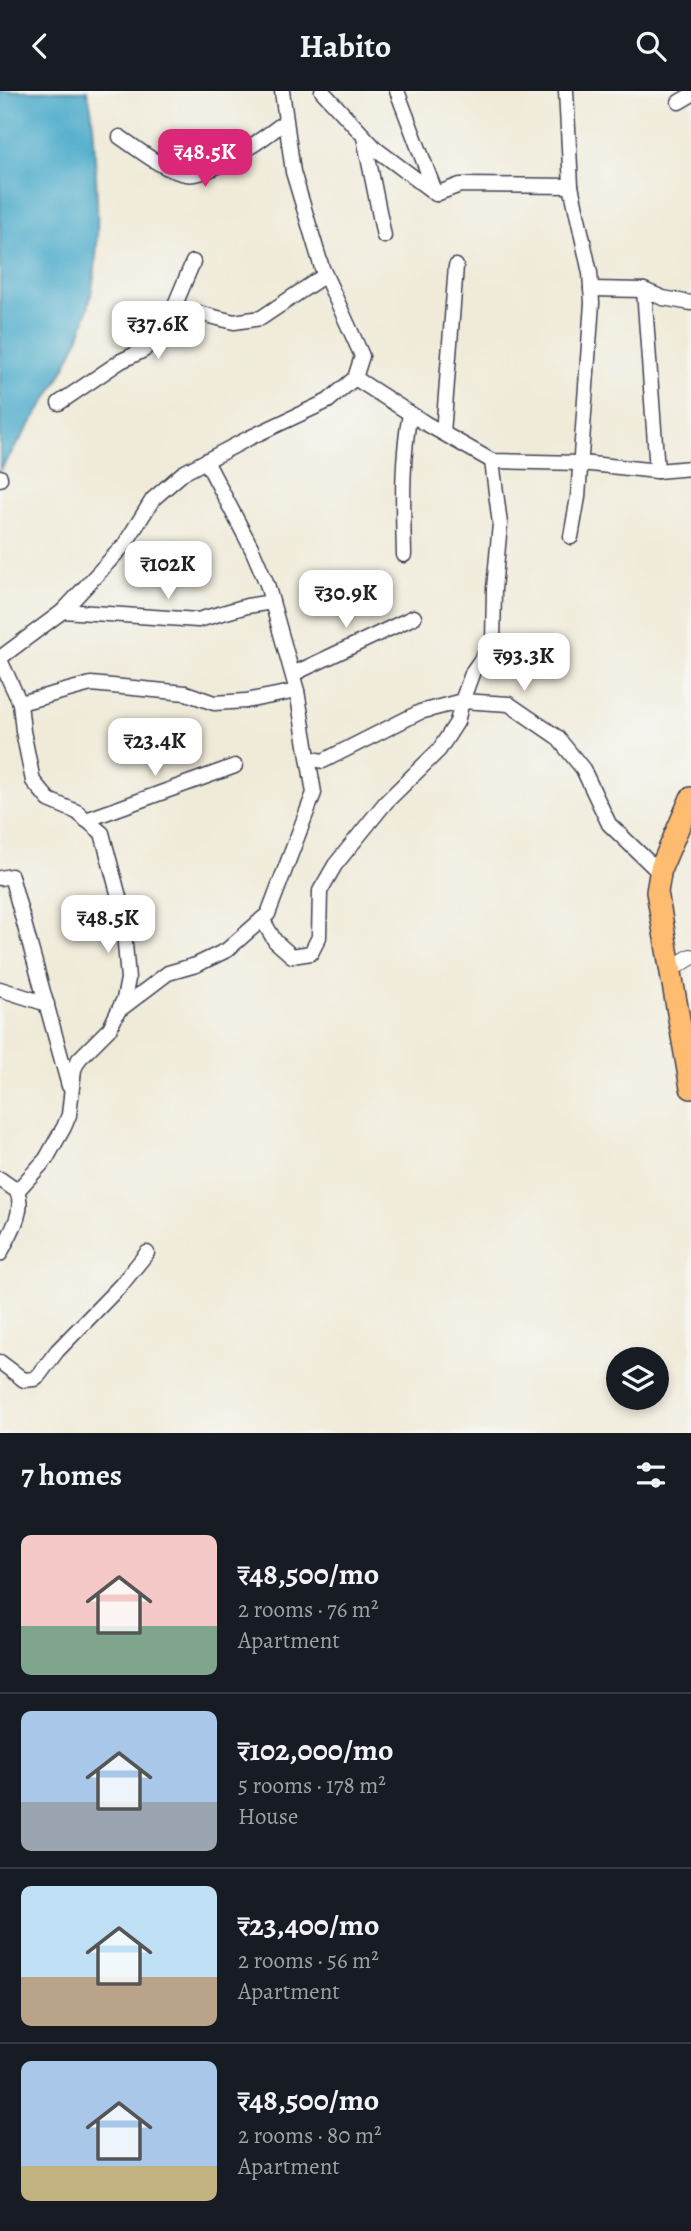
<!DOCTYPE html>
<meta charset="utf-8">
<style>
:root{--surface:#171b24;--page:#20242c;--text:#f1f3f6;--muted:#9ea1a6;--line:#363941;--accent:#db2777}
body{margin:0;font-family:Alegreya,serif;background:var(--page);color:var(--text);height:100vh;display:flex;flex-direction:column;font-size:26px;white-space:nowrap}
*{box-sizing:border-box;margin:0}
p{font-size:23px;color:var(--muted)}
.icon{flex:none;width:38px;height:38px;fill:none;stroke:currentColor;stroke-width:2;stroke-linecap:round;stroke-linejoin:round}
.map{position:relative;height:1342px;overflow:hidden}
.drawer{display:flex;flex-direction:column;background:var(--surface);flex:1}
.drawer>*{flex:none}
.buttons{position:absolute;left:606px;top:1256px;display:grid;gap:14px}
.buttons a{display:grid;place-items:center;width:63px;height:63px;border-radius:50%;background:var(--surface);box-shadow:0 4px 10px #0003;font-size:35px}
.price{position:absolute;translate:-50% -60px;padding:0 16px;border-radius:14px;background:#fff;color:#222;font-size:23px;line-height:46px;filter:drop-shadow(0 2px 4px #0008)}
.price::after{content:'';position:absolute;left:50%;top:42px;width:21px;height:16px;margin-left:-10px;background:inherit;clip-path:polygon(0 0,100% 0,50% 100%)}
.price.selected{background:var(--accent);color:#fff}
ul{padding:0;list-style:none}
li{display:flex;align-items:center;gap:21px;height:175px;padding:0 21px}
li+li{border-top:2px solid var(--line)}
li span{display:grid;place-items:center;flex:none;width:196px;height:140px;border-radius:10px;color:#555}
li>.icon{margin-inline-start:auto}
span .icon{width:84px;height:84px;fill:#fffc;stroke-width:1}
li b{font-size:30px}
h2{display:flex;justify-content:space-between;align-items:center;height:84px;padding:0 21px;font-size:30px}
header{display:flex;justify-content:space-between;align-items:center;height:91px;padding:0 21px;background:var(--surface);font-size:32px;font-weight:700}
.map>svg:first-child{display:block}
.water{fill:#4daccb;stroke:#386783;stroke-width:2}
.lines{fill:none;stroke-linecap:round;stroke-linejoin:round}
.minor-casing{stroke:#414053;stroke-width:17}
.tertiary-casing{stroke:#414053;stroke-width:18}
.primary-casing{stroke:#414053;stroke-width:24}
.minor{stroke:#fff;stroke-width:14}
.tertiary{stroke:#fff;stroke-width:16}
.primary{stroke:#fdbc70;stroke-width:21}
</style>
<header><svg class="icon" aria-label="back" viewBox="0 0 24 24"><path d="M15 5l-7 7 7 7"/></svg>Habito<svg class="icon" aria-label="search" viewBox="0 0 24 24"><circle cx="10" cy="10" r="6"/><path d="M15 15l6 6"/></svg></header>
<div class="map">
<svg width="691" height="1342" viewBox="0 0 691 1342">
<rect width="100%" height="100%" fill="#f6f6f2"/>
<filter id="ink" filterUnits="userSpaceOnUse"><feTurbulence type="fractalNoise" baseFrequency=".0143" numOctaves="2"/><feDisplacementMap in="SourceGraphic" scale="14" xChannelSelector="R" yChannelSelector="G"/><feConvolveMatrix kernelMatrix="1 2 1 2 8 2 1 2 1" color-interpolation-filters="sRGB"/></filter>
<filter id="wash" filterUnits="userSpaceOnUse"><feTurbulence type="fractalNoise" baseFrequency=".00686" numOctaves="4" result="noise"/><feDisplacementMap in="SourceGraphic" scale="28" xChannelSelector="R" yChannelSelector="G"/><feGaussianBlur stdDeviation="1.57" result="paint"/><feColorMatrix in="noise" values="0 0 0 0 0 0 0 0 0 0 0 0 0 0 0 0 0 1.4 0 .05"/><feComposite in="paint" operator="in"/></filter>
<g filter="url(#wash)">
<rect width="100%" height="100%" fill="#f0ebd9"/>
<path class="water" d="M0 0H87C95 27 94 58 96 86 99 143 99 201 75 255 56 299 26 339 0 379Z"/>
</g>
<g filter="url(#ink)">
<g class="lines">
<g class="minor-casing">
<g id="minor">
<path d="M322 0 376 58 436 103 460 94 571 95"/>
<path d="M397 0 436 103"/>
<path d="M566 0 571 95 590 182 592 212 578 406 571 446"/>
<path d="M679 11 691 4"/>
<path d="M120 46C139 59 163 79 186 83 211 88 264 46 285 31"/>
<path d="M364 46 384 145"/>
<path d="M591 198 644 199 663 207 691 212"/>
<path d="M644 199 657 380"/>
<path d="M174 216 234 231 261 227 325 184"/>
<path d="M355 287 425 332 492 370 581 372 657 380 691 377"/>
<path d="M59 312 121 270 144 259 174 216 193 171"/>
<path d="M443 342 456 175"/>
<path d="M0 388V386"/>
<path d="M404 464C403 417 401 369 410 323"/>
<path d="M63 520 198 529 247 515 272 511"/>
<path d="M0 567 63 520 125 453 153 408 183 382 249 347 328 310 355 287 362 265 322 177 293 81 282 0"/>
<path d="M0 569 20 612 23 640 33 690 49 709 77 721 102 742 122 817 128 888 124 908 110 937 79 968 74 978 69 1024 64 1036 46 1068 17 1100C26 1121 9 1144 0 1163"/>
<path d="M293 583 414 526"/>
<path d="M20 612 91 593 186 602 214 612 246 610 297 600"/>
<path d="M309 667 323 670 420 621 462 610 509 613 557 646 583 678 609 733 660 782"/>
<path d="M86 729 235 675"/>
<path d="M0 787 11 785 69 995"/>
<path d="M262 828 275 850 292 865 311 862 319 846 320 800 335 774 386 711 439 659 457 631 462 610 473 580 493 552 494 498 500 433 492 370"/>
<path d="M0 898 47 913"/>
<path d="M122 917 168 882 196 874 227 859 268 823 314 702 297 600 267 493 252 458 206 370"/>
<path d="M0 1088 17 1100"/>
<path d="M0 1271 24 1289 34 1288 39 1284 57 1260 121 1194 147 1162"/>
</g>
</g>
<g class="tertiary-casing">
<path id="tertiary" d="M669 879 691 866"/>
</g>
<g class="primary-casing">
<path id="primary" d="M691 707 661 777 657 801 691 997"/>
</g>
<use href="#minor" class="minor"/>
<use href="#tertiary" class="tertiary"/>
<use href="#primary" class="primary"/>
</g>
</g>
</svg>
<div class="buttons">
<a><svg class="icon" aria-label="layers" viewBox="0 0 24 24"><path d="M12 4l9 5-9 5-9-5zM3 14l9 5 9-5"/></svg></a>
</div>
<b class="price selected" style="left:205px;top:98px">₹48.5K</b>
<b class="price" style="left:158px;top:270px">₹37.6K</b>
<b class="price" style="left:168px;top:510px">₹102K</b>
<b class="price" style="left:346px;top:539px">₹30.9K</b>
<b class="price" style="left:524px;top:602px">₹93.3K</b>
<b class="price" style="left:155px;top:687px">₹23.4K</b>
<b class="price" style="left:108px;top:864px">₹48.5K</b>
</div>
<section class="drawer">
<h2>7 homes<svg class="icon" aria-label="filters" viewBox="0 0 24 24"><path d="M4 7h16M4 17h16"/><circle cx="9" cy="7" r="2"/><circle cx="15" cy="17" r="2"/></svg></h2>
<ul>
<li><span style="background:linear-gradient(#f6c9c9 65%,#7fa58c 0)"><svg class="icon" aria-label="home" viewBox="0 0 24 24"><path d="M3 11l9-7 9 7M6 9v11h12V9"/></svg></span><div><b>₹48,500/mo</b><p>2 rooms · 76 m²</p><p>Apartment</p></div></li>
<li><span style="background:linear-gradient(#a9c7e8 65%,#9aa5b1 0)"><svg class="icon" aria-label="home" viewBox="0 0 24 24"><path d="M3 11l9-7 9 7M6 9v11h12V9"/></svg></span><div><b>₹102,000/mo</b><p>5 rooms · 178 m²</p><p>House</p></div></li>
<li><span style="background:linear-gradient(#bfe0f5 65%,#b9a48a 0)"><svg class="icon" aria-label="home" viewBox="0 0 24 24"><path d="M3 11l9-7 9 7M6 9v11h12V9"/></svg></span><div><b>₹23,400/mo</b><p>2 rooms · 56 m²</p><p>Apartment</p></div></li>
<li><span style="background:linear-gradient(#a9c7e8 75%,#c2b280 0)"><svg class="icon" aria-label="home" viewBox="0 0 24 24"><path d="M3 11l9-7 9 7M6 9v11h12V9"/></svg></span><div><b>₹48,500/mo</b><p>2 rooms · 80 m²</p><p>Apartment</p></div></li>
</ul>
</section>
